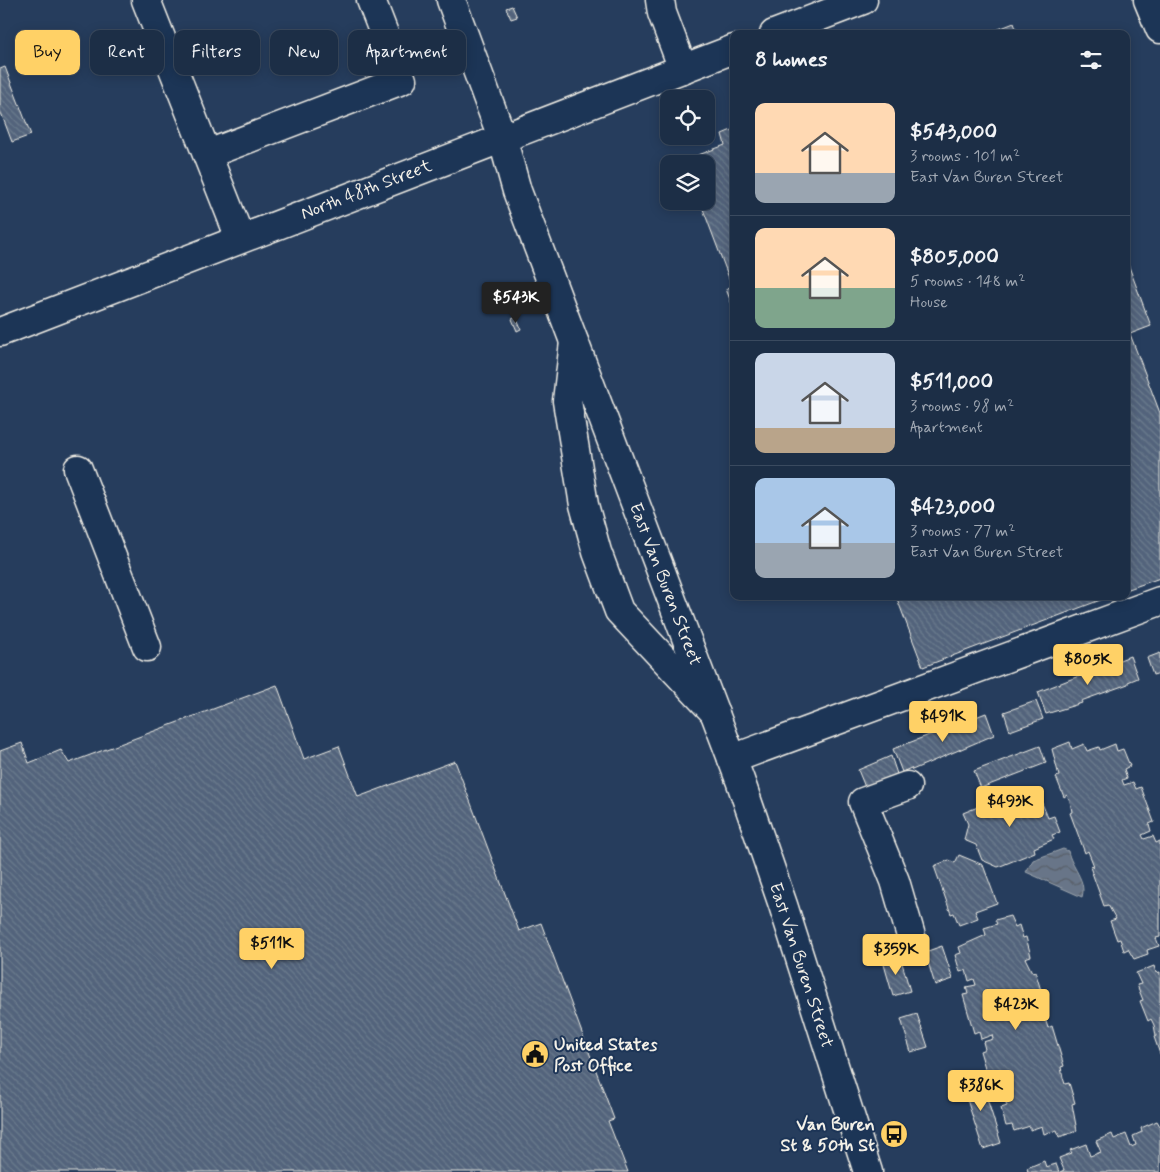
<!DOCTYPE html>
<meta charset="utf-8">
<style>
:root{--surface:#1c2e46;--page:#25364d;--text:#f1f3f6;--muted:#a0a8b3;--line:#3a4a5f;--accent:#ffd166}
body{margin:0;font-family:Mynerve,sans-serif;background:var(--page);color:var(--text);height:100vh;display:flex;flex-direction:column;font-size:19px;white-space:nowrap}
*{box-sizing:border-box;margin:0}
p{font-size:16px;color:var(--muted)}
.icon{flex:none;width:28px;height:28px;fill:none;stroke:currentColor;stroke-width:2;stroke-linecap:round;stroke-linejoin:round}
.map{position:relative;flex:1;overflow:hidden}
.drawer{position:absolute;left:730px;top:30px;width:400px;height:570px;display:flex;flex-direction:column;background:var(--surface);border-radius:10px;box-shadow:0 2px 12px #0003,0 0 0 1px var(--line)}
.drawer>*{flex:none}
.top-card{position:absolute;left:15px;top:30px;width:475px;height:45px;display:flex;gap:10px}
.buttons{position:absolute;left:660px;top:90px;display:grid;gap:10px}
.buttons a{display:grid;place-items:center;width:55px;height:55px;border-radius:10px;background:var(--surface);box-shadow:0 2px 12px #0003,0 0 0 1px var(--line);font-size:25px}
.price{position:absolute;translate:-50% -42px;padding:0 11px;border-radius:5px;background:var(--accent);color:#111;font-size:16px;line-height:32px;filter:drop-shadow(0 1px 2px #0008)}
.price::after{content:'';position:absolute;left:50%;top:30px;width:15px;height:11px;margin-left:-8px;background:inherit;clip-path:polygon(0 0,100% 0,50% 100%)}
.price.active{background:#222;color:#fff}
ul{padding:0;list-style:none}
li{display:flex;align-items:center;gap:15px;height:125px;padding:0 25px}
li+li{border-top:1px solid var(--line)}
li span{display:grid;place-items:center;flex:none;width:140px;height:100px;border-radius:10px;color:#555}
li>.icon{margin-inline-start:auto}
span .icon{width:60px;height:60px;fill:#fffc;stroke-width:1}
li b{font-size:21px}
h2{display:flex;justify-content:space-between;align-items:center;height:60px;padding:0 25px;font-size:21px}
.pill{padding:0 18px;border-radius:10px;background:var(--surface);box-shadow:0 2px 12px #0003,0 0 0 1px var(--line);font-size:18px;line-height:45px}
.pill.active{background:var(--accent);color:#111}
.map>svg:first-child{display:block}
.water{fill:url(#water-waves);stroke:#9fa7ae}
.building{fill:url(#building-back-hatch);stroke:#f4f1e8}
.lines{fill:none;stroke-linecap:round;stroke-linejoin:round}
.minor-casing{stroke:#f4f1e8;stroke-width:31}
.major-casing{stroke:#f4f1e8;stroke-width:31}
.minor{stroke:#1d3557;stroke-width:28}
.major{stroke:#1d3557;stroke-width:28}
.labels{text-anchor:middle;stroke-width:4;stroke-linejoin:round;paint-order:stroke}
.street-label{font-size:18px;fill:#f4f1e8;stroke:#1d3557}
.poi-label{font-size:18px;font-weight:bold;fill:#f4f1e8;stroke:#1d3557;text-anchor:start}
</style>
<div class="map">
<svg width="1160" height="1172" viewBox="0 0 1160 1172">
<defs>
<pattern id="water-waves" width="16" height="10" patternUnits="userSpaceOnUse" patternTransform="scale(1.25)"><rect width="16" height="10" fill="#677588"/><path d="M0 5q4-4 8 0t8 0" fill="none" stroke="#585e67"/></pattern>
<pattern id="building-back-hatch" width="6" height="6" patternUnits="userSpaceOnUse" patternTransform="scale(1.25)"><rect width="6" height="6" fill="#52647b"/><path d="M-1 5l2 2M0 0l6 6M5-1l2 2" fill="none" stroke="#6c7b8e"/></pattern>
</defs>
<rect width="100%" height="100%" fill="#263d5d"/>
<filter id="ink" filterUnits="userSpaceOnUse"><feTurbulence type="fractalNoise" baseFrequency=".02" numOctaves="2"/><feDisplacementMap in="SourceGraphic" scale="10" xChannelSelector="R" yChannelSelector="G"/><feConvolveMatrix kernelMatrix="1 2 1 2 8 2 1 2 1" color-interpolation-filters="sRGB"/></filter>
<g filter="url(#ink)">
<path class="water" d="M1063 849 1068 851C1071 867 1087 880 1082 897L1026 872 1033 860Z"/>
<g class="building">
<path d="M512 6 517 17 511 19 506 8Z"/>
<path d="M1014 23 1018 34H986Z"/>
<path d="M5 67 31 135 12 142 0 110V69Z"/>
<path d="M734 129V310L726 289 732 286 700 201H706V164H686L685 160 725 145 722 134Z"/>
<path d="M1128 264 1151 326 1130 334 1160 413V578L1126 590Z"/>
<path d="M516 317 521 329 517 331 512 319Z"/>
<path d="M896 596H1111L923 667Z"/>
<path d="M1160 653V673L1153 675 1147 658Z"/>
<path d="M1130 656 1138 678 1128 682V684L1081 701 1082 703 1046 714 1038 692Z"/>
<path d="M277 685 304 759 339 746 358 797 455 761 519 931 541 923 614 1119 608 1121 628 1172H0V751L22 743 29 763 61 750 69 763Z"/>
<path d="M1036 701 1043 719 1010 731 1004 712Z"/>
<path d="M986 713 994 735 912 770 911 768 902 772 893 749Z"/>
<path d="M1070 742 1072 749 1084 744 1087 751 1099 747 1100 750 1115 744 1117 751 1123 749 1130 766 1124 769 1127 778 1122 780 1124 785 1133 782 1136 789 1141 787 1154 822 1149 824 1151 831 1142 835 1144 839 1153 836 1156 843 1160 841V937L1156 938 1159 946 1147 950 1148 954 1134 959 1128 949 1124 951 1120 939 1117 940 1110 921 1116 919 1108 905 1104 906 1090 867 1094 866 1088 851 1085 853 1070 813 1072 812 1070 801 1067 795 1064 797 1056 777 1059 776 1052 749Z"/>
<path d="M1040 746 1046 763 981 788 974 771Z"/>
<path d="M891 756 897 774 865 787 858 770Z"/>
<path d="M1037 791 1048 818 1054 816 1060 832 1052 835 1054 839 1034 848 1035 852 998 867 982 860 976 845 964 840 968 824 963 813 1015 792 1018 798Z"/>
<path d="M959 855 983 865 997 903 975 911 978 918 959 925 954 913 951 914 934 866 949 860 955 863Z"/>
<path d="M1010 916 1015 927 1019 925 1023 938 1026 937 1031 956 1025 958 1032 972 1035 971 1047 1010 1043 1012 1048 1028 1052 1026 1064 1066 1061 1067 1063 1078 1065 1084 1069 1083 1075 1103 1072 1104 1077 1131 1059 1137 1057 1130 1044 1134 1042 1126 1030 1130V1126L1014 1131 1012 1125 1006 1126 1001 1108 1007 1106 1004 1097 1009 1095 1008 1091 998 1093 996 1086 991 1088 980 1051 985 1049 983 1042 993 1039 992 1035 981 1039 979 1031 974 1033 963 995 968 994 966 987 976 985 974 979 969 981 966 970 960 972 955 955 961 953 959 947 986 935 984 928 997 924 995 920Z"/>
<path d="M942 946 953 979 935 985 925 952Z"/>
<path d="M900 956 910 991 893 996 883 961Z"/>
<path d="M1154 966 1156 973 1160 972V1054L1154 1037 1156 1036 1154 1025 1151 1019 1148 1021 1140 1001 1143 1000 1137 985 1141 984 1136 973Z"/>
<path d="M917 1014 928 1047 911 1052 901 1019Z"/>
<path d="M980 1076 1001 1143 983 1149 961 1081Z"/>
<path d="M1157 1121 1160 1126V1172H1060L1064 1170 1059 1158 1072 1153 1070 1150 1086 1144 1090 1156 1101 1152 1096 1141 1112 1134 1114 1139 1126 1134 1131 1147 1136 1145 1133 1136 1142 1132 1141 1128Z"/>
<path d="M1044 1161 1046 1167 1056 1164 1059 1172H1028L1027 1168Z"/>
</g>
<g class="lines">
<g class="minor-casing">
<g id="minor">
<path d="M146 0 240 238"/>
<path d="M660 0 662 13 683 69"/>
<path d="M1148 0 1160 29"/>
<path d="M774 34 863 0"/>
<path d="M208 154 402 80 371 0"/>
<path d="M0 332 734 49"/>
<path d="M574 342 567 401 584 505 597 552 619 611 715 713"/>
<path d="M78 469 147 647"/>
<path d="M732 759 1160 601"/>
<path d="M907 786 863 802 895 881 911 936"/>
</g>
</g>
<g class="major-casing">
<path id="major" d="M451 0 502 137 517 191 740 780 783 905 868 1172"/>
</g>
<use href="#minor" class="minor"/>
<use href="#major" class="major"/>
</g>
</g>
<defs>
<g id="civic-disc" transform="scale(1.4375)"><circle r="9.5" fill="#ffd166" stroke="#1d3557"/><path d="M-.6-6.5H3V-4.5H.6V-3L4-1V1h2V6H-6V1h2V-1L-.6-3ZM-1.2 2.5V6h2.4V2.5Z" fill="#111"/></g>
<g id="bus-disc" transform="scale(1.4375)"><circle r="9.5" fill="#ffd166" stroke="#1d3557"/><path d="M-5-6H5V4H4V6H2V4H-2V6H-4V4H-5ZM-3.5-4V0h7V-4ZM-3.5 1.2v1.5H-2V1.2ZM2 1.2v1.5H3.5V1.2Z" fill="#111"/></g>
</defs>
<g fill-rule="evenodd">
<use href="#civic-disc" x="535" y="1054"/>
<use href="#bus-disc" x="894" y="1134"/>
</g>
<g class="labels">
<g class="street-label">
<text transform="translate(366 189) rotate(-21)" y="6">North 48th Street</text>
<text transform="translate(666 584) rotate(69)" y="6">East Van Buren Street</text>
<text transform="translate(802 965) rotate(72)" y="6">East Van Buren Street</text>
</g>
<g class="poi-label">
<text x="554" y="1050">United States<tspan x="554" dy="21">Post Office</tspan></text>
<text x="875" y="1130" text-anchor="end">Van Buren<tspan x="875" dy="21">St &amp; 50th St</tspan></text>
</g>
</g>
</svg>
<div class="buttons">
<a><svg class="icon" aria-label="locate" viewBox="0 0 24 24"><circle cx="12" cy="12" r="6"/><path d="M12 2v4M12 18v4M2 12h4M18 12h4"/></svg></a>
<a><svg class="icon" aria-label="layers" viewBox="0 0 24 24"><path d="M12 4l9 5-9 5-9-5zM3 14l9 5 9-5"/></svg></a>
</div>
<b class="price active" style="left:516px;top:324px">$543K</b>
<b class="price" style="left:1088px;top:686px">$805K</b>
<b class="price" style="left:943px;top:743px">$491K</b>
<b class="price" style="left:1010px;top:828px">$493K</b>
<b class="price" style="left:272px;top:970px">$511K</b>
<b class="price" style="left:896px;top:976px">$359K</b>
<b class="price" style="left:1016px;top:1031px">$423K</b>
<b class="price" style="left:981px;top:1112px">$386K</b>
<div class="top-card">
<a class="pill active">Buy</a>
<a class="pill">Rent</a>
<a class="pill">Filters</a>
<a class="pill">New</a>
<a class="pill">Apartment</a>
</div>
<section class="drawer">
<h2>8 homes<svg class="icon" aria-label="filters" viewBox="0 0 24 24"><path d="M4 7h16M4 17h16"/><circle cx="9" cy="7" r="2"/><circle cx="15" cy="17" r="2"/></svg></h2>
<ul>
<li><span style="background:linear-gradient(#ffd9b3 70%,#9aa5b1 0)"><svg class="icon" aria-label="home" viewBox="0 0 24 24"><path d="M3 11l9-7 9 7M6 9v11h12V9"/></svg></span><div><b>$543,000</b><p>3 rooms · 101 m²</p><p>East Van Buren Street</p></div></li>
<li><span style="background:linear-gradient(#ffd9b3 60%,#7fa58c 0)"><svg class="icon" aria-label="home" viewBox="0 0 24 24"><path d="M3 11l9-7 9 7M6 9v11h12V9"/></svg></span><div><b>$805,000</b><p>5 rooms · 148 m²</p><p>House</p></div></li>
<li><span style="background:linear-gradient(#c9d6e8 75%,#b9a48a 0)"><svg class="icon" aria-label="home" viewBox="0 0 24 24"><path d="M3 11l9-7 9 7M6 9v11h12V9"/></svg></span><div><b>$511,000</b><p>3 rooms · 98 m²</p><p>Apartment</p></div></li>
<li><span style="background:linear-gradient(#a9c7e8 65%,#9aa5b1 0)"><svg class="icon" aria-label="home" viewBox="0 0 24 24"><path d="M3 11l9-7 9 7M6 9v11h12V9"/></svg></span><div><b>$423,000</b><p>3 rooms · 77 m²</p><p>East Van Buren Street</p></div></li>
</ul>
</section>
</div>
